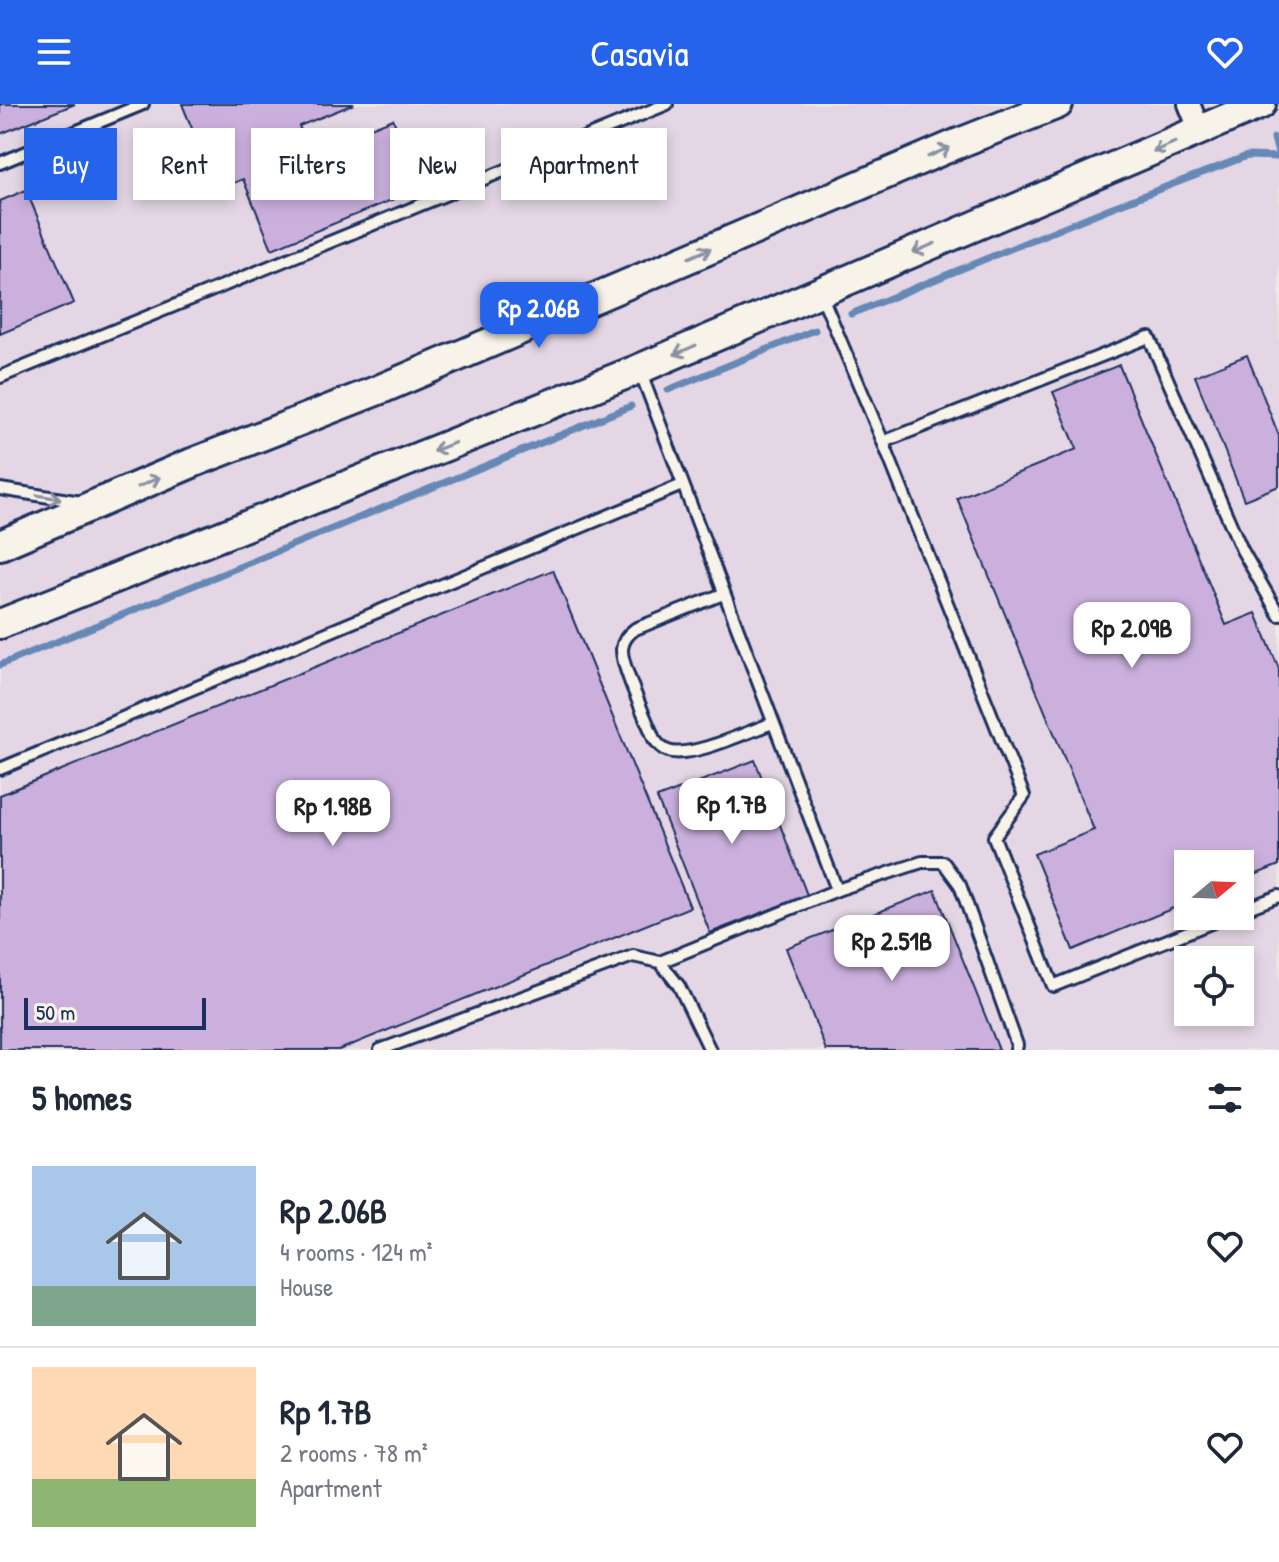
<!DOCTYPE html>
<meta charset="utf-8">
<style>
:root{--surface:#fff;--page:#f2f2f3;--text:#1f2937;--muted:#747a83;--line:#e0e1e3;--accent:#2563eb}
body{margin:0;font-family:"Patrick Hand",sans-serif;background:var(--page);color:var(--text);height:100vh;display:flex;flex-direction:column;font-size:30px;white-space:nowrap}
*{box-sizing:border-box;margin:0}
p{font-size:26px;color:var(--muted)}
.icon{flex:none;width:44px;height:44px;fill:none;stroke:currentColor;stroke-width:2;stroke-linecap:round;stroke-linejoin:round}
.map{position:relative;height:946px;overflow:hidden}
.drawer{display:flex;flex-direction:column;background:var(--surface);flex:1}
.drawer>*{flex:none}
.top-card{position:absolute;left:24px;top:24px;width:800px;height:72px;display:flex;gap:16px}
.needle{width:52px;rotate:71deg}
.controls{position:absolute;left:1174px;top:746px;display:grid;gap:16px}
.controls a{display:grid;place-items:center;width:80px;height:80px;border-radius:0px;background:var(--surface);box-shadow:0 4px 12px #0003;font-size:40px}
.scale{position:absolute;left:24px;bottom:20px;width:182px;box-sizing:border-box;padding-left:8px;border:4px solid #1b2f5e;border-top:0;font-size:22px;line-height:28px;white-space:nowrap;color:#1b2f5e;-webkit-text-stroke:6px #f7f3e8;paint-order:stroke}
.price{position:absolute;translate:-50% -68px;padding:0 18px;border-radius:16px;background:#fff;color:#222;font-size:26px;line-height:52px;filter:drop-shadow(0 2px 4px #0008)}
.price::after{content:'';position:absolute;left:50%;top:48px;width:24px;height:18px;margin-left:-12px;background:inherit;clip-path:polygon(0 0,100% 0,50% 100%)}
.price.on{background:var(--accent);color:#fff}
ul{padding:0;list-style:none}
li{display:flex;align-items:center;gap:24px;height:200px;padding:0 32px}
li+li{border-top:2px solid var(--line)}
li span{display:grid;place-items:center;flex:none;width:224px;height:160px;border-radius:0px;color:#555}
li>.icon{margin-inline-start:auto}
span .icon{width:96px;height:96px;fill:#fffc;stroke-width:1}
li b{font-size:34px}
h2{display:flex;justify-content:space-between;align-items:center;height:96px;padding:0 32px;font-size:34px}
.chip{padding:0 28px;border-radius:0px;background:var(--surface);box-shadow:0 4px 12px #0003;font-size:28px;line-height:72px}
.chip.on{background:var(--accent);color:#fff}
header{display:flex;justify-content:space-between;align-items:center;height:104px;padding:0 32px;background:var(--accent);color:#fff;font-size:36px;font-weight:600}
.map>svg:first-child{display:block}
.built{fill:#e4d6e4;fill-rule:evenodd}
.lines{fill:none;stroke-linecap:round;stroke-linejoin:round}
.stream{stroke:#6688b6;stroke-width:7}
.building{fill:#cbb0de;stroke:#1b2f5e;stroke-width:2}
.lane-casing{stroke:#1b2f5e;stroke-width:16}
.street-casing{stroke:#1b2f5e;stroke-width:26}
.secondary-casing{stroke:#1b2f5e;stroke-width:34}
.lane{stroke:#f7f3e8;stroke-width:10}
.street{stroke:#f7f3e8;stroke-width:20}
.secondary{stroke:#f7f3e8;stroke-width:28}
.oneway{stroke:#8991a3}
</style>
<header><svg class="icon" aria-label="menu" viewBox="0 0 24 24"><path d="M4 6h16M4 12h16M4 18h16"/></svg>Casavia<svg class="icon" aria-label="heart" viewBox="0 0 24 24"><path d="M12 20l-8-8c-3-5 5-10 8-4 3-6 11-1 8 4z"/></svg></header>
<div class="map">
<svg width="1279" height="946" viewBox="0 0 1279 946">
<rect width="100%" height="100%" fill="#eee6e6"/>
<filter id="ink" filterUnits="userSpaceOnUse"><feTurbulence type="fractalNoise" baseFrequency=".0125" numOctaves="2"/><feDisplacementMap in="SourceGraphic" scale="16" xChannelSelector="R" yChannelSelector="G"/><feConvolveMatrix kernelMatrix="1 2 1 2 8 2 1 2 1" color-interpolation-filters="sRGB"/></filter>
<g filter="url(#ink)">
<path class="built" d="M0 0H1279V946H0ZM1188 760H1240V812H1188ZM1188 856H1240V908H1188Z"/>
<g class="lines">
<g class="stream">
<path d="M1274 34 1279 53"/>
<path d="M851 210 1110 104 1247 52 1279 53"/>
<path d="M668 286 815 226"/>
<path d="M0 561 631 302"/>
</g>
</g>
<g class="building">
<path d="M0 0H75L0 30Z"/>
<path d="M182 0H354L299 22 316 62 343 50 338 37 393 15 421 84 272 145 243 75 217 86Z"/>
<path d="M26 86 74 199 0 230V97Z"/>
<path d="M1247 251 1279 332V382L1244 396 1195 272Z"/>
<path d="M1119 261 1226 521 1256 509 1279 565V761L1240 777V760H1188V798L1073 846 1034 750 1094 726 957 394 1077 345 1053 288Z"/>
<path d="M553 466 690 803 339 946H0V691Z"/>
<path d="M755 656 807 791 710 829 657 694Z"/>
<path d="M935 786 999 946H826L786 844Z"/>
</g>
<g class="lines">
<g class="lane-casing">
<g id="lane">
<path d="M0 59 143 0"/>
<path d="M821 190 883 338 1024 692 994 733 1053 882 1228 812"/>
<path d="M640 267 837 786"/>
<path d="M0 273 667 0"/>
<path d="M883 338 1149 233 1242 446 1279 511"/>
<path d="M0 385 81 398"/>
<path d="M723 490 635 525C628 530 623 536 622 545 621 563 647 616 654 635 658 640 662 645 668 647 691 655 749 627 773 619"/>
<path d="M0 665 682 381"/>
<path d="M1240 807 1279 792"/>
<path d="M660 858 837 786 922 758H943L960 781 1017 941 1016 946"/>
<path d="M380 946 633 852 660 858 679 882 710 946"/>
</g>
</g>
<g class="street-casing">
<path id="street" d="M1189 0 1200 27"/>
</g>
<g class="secondary-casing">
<g id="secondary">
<path d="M0 441 192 359 381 285 959 39 1058 0"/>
<path d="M0 520 639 265 1261 0"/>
</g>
</g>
<use href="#lane" class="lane"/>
<use href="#street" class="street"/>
<use href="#secondary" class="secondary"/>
</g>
<defs><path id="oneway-shaft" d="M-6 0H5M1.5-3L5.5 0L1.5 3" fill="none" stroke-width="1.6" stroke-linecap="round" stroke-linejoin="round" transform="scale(2)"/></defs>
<g class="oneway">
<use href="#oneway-shaft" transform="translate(1164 43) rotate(157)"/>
<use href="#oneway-shaft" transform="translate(939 48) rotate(-23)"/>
<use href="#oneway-shaft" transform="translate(924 144) rotate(157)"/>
<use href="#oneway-shaft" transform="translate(700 149) rotate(-23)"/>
<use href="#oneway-shaft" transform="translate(685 246) rotate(157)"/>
<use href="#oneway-shaft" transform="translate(444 343) rotate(158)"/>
<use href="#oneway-shaft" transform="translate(149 378) rotate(-24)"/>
<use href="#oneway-shaft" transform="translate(49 393) rotate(9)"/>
</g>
</g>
</svg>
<div class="controls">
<a><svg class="needle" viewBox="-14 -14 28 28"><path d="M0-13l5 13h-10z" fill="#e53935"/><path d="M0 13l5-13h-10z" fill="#747a83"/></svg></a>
<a><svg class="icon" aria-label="locate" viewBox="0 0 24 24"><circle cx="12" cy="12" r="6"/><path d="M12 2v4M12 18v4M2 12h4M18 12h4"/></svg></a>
</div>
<div class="scale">50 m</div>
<b class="price on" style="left:539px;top:246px">Rp 2.06B</b>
<b class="price" style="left:1132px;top:566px">Rp 2.09B</b>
<b class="price" style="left:732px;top:742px">Rp 1.7B</b>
<b class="price" style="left:333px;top:744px">Rp 1.98B</b>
<b class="price" style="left:892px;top:879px">Rp 2.51B</b>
<div class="top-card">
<a class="chip on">Buy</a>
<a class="chip">Rent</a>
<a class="chip">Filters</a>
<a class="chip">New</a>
<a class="chip">Apartment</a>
</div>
</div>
<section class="drawer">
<h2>5 homes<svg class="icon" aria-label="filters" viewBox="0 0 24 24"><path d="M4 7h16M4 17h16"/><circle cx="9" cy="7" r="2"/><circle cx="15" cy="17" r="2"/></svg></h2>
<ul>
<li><span style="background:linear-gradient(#a9c7e8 75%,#7fa58c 0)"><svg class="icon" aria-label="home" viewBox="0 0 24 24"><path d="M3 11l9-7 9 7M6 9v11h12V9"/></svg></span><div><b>Rp 2.06B</b><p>4 rooms · 124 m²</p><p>House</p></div><svg class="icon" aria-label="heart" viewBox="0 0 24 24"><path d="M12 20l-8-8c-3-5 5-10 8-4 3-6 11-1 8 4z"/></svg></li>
<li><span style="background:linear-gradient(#ffd9b3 70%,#8fb573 0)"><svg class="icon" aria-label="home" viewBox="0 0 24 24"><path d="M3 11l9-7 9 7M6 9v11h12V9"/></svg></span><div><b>Rp 1.7B</b><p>2 rooms · 78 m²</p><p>Apartment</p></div><svg class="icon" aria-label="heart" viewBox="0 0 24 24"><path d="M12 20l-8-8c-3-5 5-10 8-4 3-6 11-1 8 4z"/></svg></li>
</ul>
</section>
